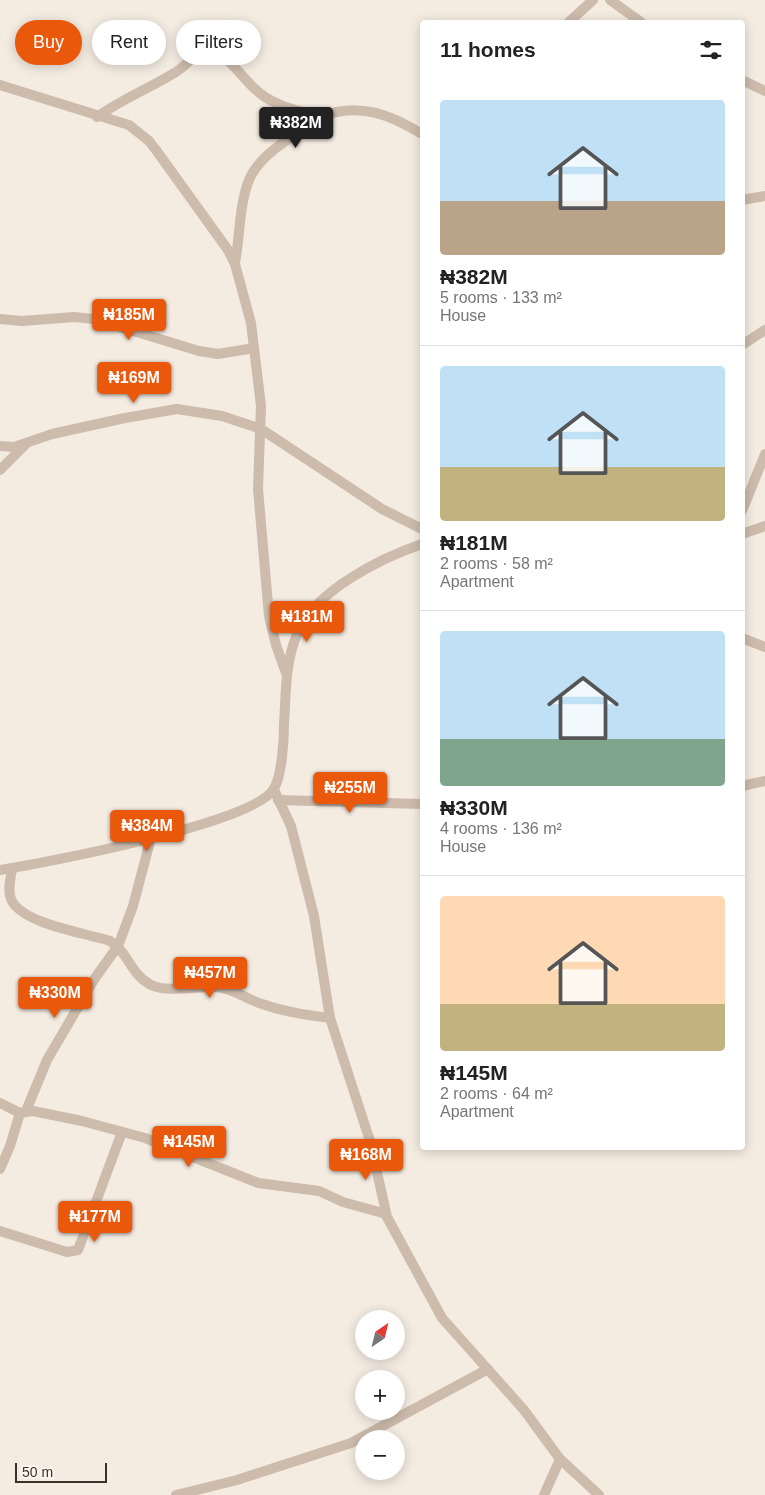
<!DOCTYPE html>
<meta charset="utf-8">
<style>
:root{--surface:#fff;--page:#f2f2f2;--text:#222;--muted:#767676;--line:#e0e0e0;--accent:#ea580c}
body{margin:0;font-family:Arial,sans-serif;background:var(--page);color:var(--text);height:100vh;display:flex;flex-direction:column;font-size:19px;white-space:nowrap}
*{box-sizing:border-box;margin:0}
p{font-size:16px;color:var(--muted)}
.icon{flex:none;width:28px;height:28px;fill:none;stroke:currentColor;stroke-width:2;stroke-linecap:round;stroke-linejoin:round}
.map{position:relative;flex:1;overflow:hidden}
.side{position:absolute;left:420px;top:20px;width:325px;height:1130px;display:flex;flex-direction:column;background:var(--surface);border-radius:5px;box-shadow:0 2px 12px #0003}
.side>*{flex:none}
.banner{position:absolute;left:15px;top:20px;width:330px;height:45px;display:flex;gap:10px}
.needle{width:32px;rotate:35deg}
.controls{position:absolute;left:355px;top:1310px;display:grid;gap:10px}
.controls a{display:grid;place-items:center;width:50px;height:50px;border-radius:50%;background:var(--surface);box-shadow:0 2px 12px #0003;font-size:25px}
.scale{position:absolute;left:15px;bottom:12px;width:92px;box-sizing:border-box;padding-left:5px;border:2px solid #3b302b;border-top:0;font-size:14px;line-height:18px;white-space:nowrap;color:#3b302b;-webkit-text-stroke:4px #fbf5ee;paint-order:stroke}
.price{position:absolute;translate:-50% -42px;padding:0 11px;border-radius:5px;background:var(--accent);color:#fff;font-size:16px;line-height:32px;filter:drop-shadow(0 1px 2px #0008)}
.price::after{content:'';position:absolute;left:50%;top:30px;width:15px;height:11px;margin-left:-8px;background:inherit;clip-path:polygon(0 0,100% 0,50% 100%)}
.price.active{background:#222;color:#fff}
ul{padding:0;list-style:none}
li{display:grid;align-content:center;gap:10px;height:265px;padding:0 20px}
li+li{border-top:1px solid var(--line)}
li span{display:grid;place-items:center;height:155px;border-radius:5px;color:#555}
li>.icon{margin-inline-start:auto}
span .icon{width:90px;height:90px;fill:#fffc;stroke-width:1}
li b{font-size:21px}
h2{display:flex;justify-content:space-between;align-items:center;height:60px;padding:0 20px;font-size:21px}
.tag{padding:0 18px;border-radius:22px;background:var(--surface);box-shadow:0 2px 12px #0003;font-size:18px;line-height:45px}
.tag.active{background:var(--accent);color:#fff}
.map>svg:first-child{display:block}
.lines{fill:none;stroke-linecap:round;stroke-linejoin:round}
.minor{stroke:#cdbbac;stroke-width:10}
</style>
<div class="map">
<svg width="765" height="1495" viewBox="0 0 765 1495">
<rect width="100%" height="100%" fill="#f4ebe1"/>
<g class="lines">
<g class="minor">
<path d="M610 0 641 22"/>
<path d="M569 22 593 0"/>
<path d="M742 80 765 91"/>
<path d="M0 85 129 125 149 141 156 150 228 250 235 264 251 323 261 406 258 489 269 616 276 645 286 673"/>
<path d="M97 117C122 99 150 88 176 72 188 65 193 53 208 50 232 56 242 80 261 94 277 107 301 111 320 117"/>
<path d="M742 200 765 196"/>
<path d="M235 263C240 237 239 205 249 180 256 163 272 150 287 140 298 132 310 121 322 116 360 102 391 115 422 134"/>
<path d="M0 319 22 321 74 317 94 319 199 351 218 354 254 348"/>
<path d="M742 345 765 330"/>
<path d="M0 446 14 447 52 434 125 418 177 409 222 416 261 429 382 509 422 529"/>
<path d="M0 470 26 444"/>
<path d="M742 511 765 454"/>
<path d="M742 534 765 526"/>
<path d="M742 638 765 647"/>
<path d="M742 786 765 781"/>
<path d="M274 790 291 826 314 916 330 1018 370 1141 387 1217 442 1318 524 1410 560 1459 599 1495"/>
<path d="M278 800 422 804"/>
<path d="M12 868C11 878 7 890 11 899 21 924 86 933 110 941 130 954 129 973 151 985 168 993 197 986 216 987 233 988 246 999 262 1004 285 1012 307 1015 330 1018"/>
<path d="M0 870C46 863 251 823 273 790 282 778 284 739 284 724 286 693 285 663 297 634 314 591 381 558 422 544"/>
<path d="M0 1103 20 1113 33 1111 82 1121 145 1138 258 1183 319 1191 343 1202 386 1214"/>
<path d="M26 1111 47 1060 95 978 118 946 133 906 151 838"/>
<path d="M0 1169 10 1146 20 1113"/>
<path d="M0 1231 67 1252 78 1250 122 1132"/>
<path d="M176 1495 237 1480 351 1443 488 1369"/>
<path d="M544 1495 560 1459"/>
</g>
</g>
</svg>
<div class="controls">
<a><svg class="needle" viewBox="-14 -14 28 28"><path d="M0-13l5 13h-10z" fill="#e53935"/><path d="M0 13l5-13h-10z" fill="#767676"/></svg></a>
<a>+</a>
<a>−</a>
</div>
<div class="scale">50 m</div>
<b class="price active" style="left:296px;top:149px">₦382M</b>
<b class="price" style="left:129px;top:341px">₦185M</b>
<b class="price" style="left:134px;top:404px">₦169M</b>
<b class="price" style="left:307px;top:643px">₦181M</b>
<b class="price" style="left:350px;top:814px">₦255M</b>
<b class="price" style="left:147px;top:852px">₦384M</b>
<b class="price" style="left:210px;top:999px">₦457M</b>
<b class="price" style="left:55px;top:1019px">₦330M</b>
<b class="price" style="left:189px;top:1168px">₦145M</b>
<b class="price" style="left:366px;top:1181px">₦168M</b>
<b class="price" style="left:95px;top:1243px">₦177M</b>
<div class="banner">
<a class="tag active">Buy</a>
<a class="tag">Rent</a>
<a class="tag">Filters</a>
</div>
<section class="side">
<h2>11 homes<svg class="icon" aria-label="filters" viewBox="0 0 24 24"><path d="M4 7h16M4 17h16"/><circle cx="9" cy="7" r="2"/><circle cx="15" cy="17" r="2"/></svg></h2>
<ul>
<li><span style="background:linear-gradient(#bfe0f5 65%,#b9a48a 0)"><svg class="icon" aria-label="home" viewBox="0 0 24 24"><path d="M3 11l9-7 9 7M6 9v11h12V9"/></svg></span><div><b>₦382M</b><p>5 rooms · 133 m²</p><p>House</p></div></li>
<li><span style="background:linear-gradient(#bfe0f5 65%,#c2b280 0)"><svg class="icon" aria-label="home" viewBox="0 0 24 24"><path d="M3 11l9-7 9 7M6 9v11h12V9"/></svg></span><div><b>₦181M</b><p>2 rooms · 58 m²</p><p>Apartment</p></div></li>
<li><span style="background:linear-gradient(#bfe0f5 70%,#7fa58c 0)"><svg class="icon" aria-label="home" viewBox="0 0 24 24"><path d="M3 11l9-7 9 7M6 9v11h12V9"/></svg></span><div><b>₦330M</b><p>4 rooms · 136 m²</p><p>House</p></div></li>
<li><span style="background:linear-gradient(#ffd9b3 70%,#c2b280 0)"><svg class="icon" aria-label="home" viewBox="0 0 24 24"><path d="M3 11l9-7 9 7M6 9v11h12V9"/></svg></span><div><b>₦145M</b><p>2 rooms · 64 m²</p><p>Apartment</p></div></li>
</ul>
</section>
</div>
